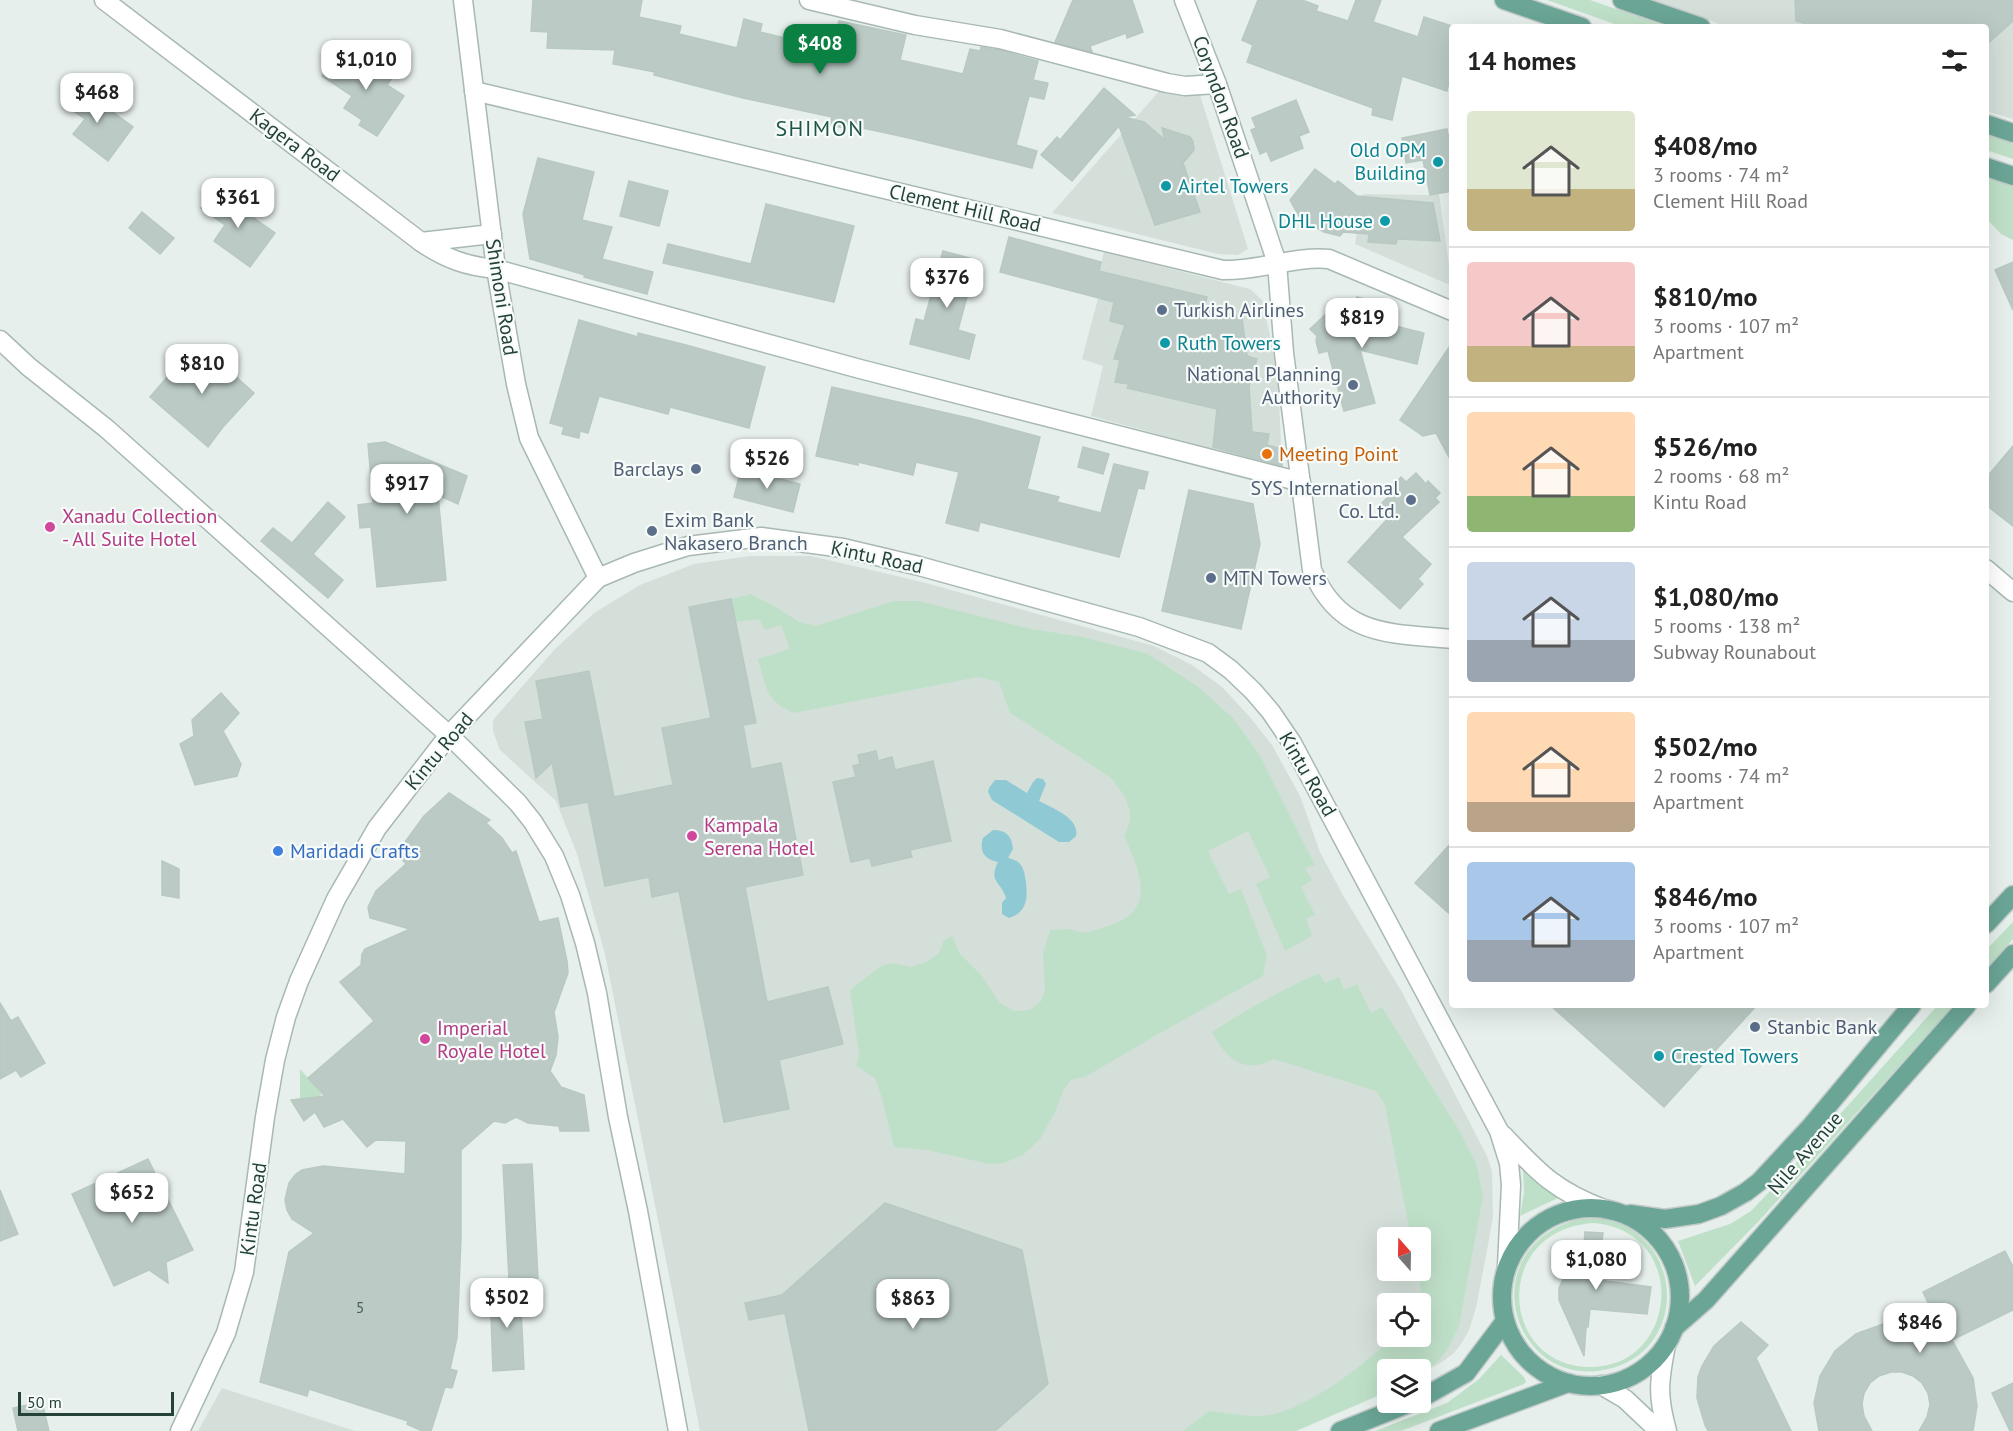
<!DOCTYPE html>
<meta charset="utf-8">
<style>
:root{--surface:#fff;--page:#f2f2f2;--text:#222;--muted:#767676;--line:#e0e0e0;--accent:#0b8043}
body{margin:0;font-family:"PT Sans",sans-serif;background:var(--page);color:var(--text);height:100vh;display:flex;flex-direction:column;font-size:22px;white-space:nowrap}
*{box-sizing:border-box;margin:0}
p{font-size:20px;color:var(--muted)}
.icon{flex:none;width:33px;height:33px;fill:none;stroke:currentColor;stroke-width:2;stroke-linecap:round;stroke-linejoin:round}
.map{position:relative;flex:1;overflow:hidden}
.panel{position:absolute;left:1449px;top:24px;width:540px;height:984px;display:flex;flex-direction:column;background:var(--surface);border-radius:6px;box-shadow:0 6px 24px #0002}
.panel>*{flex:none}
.needle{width:39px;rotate:340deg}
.fabs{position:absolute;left:1377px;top:1227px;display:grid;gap:12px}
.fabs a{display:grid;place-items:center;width:54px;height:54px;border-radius:6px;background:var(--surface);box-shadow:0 6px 24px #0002;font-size:30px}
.scale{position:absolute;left:18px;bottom:15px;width:156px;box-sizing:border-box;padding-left:6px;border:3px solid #24423a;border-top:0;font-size:16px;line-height:21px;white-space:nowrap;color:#24423a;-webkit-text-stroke:4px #f7fbf9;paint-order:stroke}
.price{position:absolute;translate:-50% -51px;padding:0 14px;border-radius:12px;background:#fff;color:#222;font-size:20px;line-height:39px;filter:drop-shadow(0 2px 3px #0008)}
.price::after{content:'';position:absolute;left:50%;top:36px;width:18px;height:14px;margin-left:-9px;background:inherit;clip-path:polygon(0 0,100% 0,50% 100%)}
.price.current{background:var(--accent);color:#fff}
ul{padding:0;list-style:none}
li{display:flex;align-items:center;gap:18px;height:150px;padding:0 18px}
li+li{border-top:2px solid var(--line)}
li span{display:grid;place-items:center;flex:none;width:168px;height:120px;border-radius:6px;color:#555}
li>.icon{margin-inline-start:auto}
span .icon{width:72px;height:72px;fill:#fffc;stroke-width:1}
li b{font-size:26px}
h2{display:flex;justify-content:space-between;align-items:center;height:72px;padding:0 18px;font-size:26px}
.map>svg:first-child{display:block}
.built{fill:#d4dfda;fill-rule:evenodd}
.green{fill:#bfe0c8;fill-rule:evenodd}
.water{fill:#8ec9d4}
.building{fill:#bbcac4;stroke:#b8c9c2;stroke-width:1.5}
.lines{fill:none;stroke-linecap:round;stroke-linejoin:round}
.minor-casing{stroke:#a8b8b2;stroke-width:21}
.major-casing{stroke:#c2cac8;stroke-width:21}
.minor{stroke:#fff;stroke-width:18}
.major{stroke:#6aa596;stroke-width:18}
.culture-dot{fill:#0f9aa8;stroke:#f7fbf9;stroke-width:2}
.service-dot{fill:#5c6f8a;stroke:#f7fbf9;stroke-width:2}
.food-dot{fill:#e8710a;stroke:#f7fbf9;stroke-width:2}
.hotel-dot{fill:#d1479c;stroke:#f7fbf9;stroke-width:2}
.shop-dot{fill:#3f7fe0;stroke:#f7fbf9;stroke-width:2}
.labels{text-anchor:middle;stroke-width:4.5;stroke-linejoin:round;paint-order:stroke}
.number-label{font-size:16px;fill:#4a645c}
.street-label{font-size:20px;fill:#24423a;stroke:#f7fbf9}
.culture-label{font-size:20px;fill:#0d838f;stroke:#f7fbf9;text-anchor:start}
.service-label{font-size:20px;fill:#4e5e75;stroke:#f7fbf9;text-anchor:start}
.food-label{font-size:20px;fill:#c56008;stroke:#f7fbf9;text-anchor:start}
.hotel-label{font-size:20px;fill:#b23c85;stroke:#f7fbf9;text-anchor:start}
.shop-label{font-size:20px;fill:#366cbe;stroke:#f7fbf9;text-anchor:start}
.quarter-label{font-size:22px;letter-spacing:1.5px;fill:#1f5548;stroke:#f7fbf9}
</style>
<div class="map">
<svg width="2013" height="1431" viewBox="0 0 2013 1431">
<rect width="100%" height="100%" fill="#e6efeb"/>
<g class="built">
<path d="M1652 0H2013V119L1986 111V27H1728Z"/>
<path d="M1162 88 1200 95 1248 249 1238 255 1218 254 1052 213Z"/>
<path d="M1363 194 1430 195 1439 194 1452 286 1355 244Z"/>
<path d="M1104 252 1250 289 1263 301 1278 376 1282 468 1091 416 1103 366 1082 359 1101 287 1095 285Z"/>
<path d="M750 556H811L918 581 1154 646 1192 665 1222 687 1249 716 1272 745 1300 796 1320 852 1344 897 1402 992 1487 1156 1492 1171 1493 1217 1488 1245 1476 1308 1469 1330 1461 1344 1453 1354 1442 1362 1422 1373 1420 1370H1388L1266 1431H700L605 954 577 854 556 801 500 750 493 731V720L554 650 594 613 640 585 694 564ZM1388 1238H1420V1270H1388ZM1388 1304H1420V1336H1388Z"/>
<path d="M222 1388 355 1431H198Z"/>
</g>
<g class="green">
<path d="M1547 0H1590L1668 27H1623Z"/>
<path d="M1986 134 2013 144V159L1986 150Z"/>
<path d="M1989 179 2013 185V240L2001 234 1986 218V181Z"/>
<path d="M751 594 781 610 799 622 816 626 894 601H919L1031 629 1083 637 1148 654 1197 686 1233 718 1259 754 1315 865 1305 868 1312 880 1301 887 1315 915 1306 919 1312 936 1285 951 1256 884 1270 877 1248 831 1208 851 1229 894 1241 889 1267 956 1263 976 1160 1033 1097 1070 1084 1077 1071 1080 1064 1089 1055 1112 1040 1139 1023 1155 1004 1163 989 1164 927 1150 894 1147 881 1095 875 1078 856 1066 859 1055 850 990 881 966 893 963 910 967 927 962 939 953 944 940 952 936 960 954 982 976 1000 1003 1014 1011 1030 1010 1041 1001 1045 991 1043 954 1050 930C1056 930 1062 929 1068 929 1074 930 1081 933 1087 932 1095 931 1105 927 1113 924 1159 908 1137 867 1124 835 1138 813 1125 795 1110 777L1010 713 999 682 978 677 794 713C765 701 766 686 758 659L790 649 781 625 765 630 759 619 736 622 731 599Z"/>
<path d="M2013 922V939L1986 970V950Z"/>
<path d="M1319 973 1325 983 1339 977 1344 990 1357 984 1371 1013 1382 1007 1459 1130 1476 1163 1483 1196 1459 1326 1447 1351 1421 1378 1420 1370H1388L1387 1392 1296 1431H1183L1209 1411C1228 1413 1249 1418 1269 1415 1309 1408 1365 1365 1392 1337L1420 1336 1421 1291 1418 1271 1420 1270V1238L1411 1237 1385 1105 1376 1091 1274 1059C1245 1075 1226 1059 1212 1032 1247 1009 1282 990 1319 973Z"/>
<path d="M1938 1005H1954L1759 1221 1695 1286 1678 1241 1730 1224 1751 1211 1790 1170Z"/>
<path d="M300 1069 322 1094 305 1107 300 1099Z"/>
<path d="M1523 1168 1538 1184 1560 1197 1520 1216 1524 1192Z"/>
<path d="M1578 1219C1588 1219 1599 1217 1609 1220 1686 1241 1687 1351 1608 1369 1515 1392 1468 1251 1578 1219ZM1594 1223C1691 1232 1678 1369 1589 1367 1498 1365 1492 1229 1594 1223Z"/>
<path d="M1501 1355 1524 1377 1526 1382 1524 1384 1401 1431H1375L1447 1403 1479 1379Z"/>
</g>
<g class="water">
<path d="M1037 778 1043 779 1046 784 1039 801C1052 808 1080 818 1076 836L1069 842H1059L992 800 988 792 989 788 995 780H1006L1027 793 1033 782Z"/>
<path d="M993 830C1006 830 1012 836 1013 849L1008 858C1023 861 1024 869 1026 883 1028 899 1026 913 1009 918L1002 914V903L1006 898C1001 881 988 882 998 862 984 859 979 851 983 838Z"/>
</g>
<g class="building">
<path d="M533 0H642L639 17 681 26 679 34 737 48 744 19 762 24 760 32 832 49 839 21 906 35 900 60 963 74 970 49 980 51 981 47 998 50 1038 61 1033 80 1048 83 1044 99 1029 96 1016 145 1037 151 1032 168 909 138 863 128 862 132 830 125 832 117 743 98 654 75 655 72 613 64 615 50 547 48 548 32 531 31Z"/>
<path d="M1073 0H1132L1143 32 1127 38 1126 33 1090 46 1092 52 1055 42Z"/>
<path d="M1258 0H1302L1318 6 1316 11 1348 21 1356 0H1381L1373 22 1418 37 1424 17 1452 26V83L1449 82 1447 91 1402 76 1392 120 1372 115 1373 108 1247 62 1253 45 1242 40Z"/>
<path d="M1795 0H2013V21L1986 45V27H1817L1796 21Z"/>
<path d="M339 51 368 71 376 59 396 72 387 85 404 96 377 136 359 125 362 120 344 108 352 96 322 76Z"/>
<path d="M76 85 133 127 108 161 73 134 85 119 62 103Z"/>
<path d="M1104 88 1135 115 1124 117 1144 122 1165 140 1162 128 1190 137 1193 141 1194 150 1183 163 1200 212 1155 225 1119 126 1072 181 1041 155 1057 137 1060 140Z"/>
<path d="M1296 100 1309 132 1299 136 1303 148 1271 161 1267 151 1260 154 1251 130 1256 128 1252 118Z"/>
<path d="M1447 129 1448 135 1452 134V191L1430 195 1423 160 1406 163 1402 138Z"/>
<path d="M538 158 594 172 582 220 612 227 602 259 653 272 647 294 584 277 585 275 530 259 523 214Z"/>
<path d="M1315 169 1335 184 1338 181 1357 196 1433 203 1440 241 1397 239 1396 244 1368 242 1369 234 1343 232 1340 236 1324 232 1300 218 1290 200Z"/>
<path d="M629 181 668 191 659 226 620 216Z"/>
<path d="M214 190 275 233 250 267 214 241 225 225 201 208Z"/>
<path d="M766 204 854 226 834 302 663 263 668 244 751 264Z"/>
<path d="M142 212 174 238 160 254 129 228Z"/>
<path d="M1009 237 1101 262 1099 271 1207 297 1205 305 1242 318 1247 356 1257 359 1249 387 1252 432 1269 434 1267 445 1282 449V466L1213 447 1217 409 1127 388 1129 384 1115 382 1120 360 1114 359 1125 325 1110 321 1114 302 1000 272Z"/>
<path d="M943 251 977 260 958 330 975 335 969 359 910 344 916 319 924 321Z"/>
<path d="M2013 262V310L1995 270Z"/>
<path d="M1357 297 1372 301 1367 319 1424 333 1417 364 1360 350 1375 403 1344 411 1328 351 1319 353 1316 341 1317 336 1310 329 1326 314 1329 319 1339 310 1352 315Z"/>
<path d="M579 320 638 337V333L686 345 765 367 749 428 670 407 668 414 599 396 588 433 580 431 579 438 562 434 564 427 550 423Z"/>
<path d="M1452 343V463L1436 433 1423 436 1400 420Z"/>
<path d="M202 346 254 393 223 427 208 447 150 397 180 362 183 365Z"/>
<path d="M832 387 973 419 1040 437 1027 489 1059 497 1057 502 1101 513 1114 464 1148 472 1144 489 1138 488 1119 557 980 522 978 531 946 523 959 472 916 462 913 475 858 462V465L816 456Z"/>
<path d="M385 442 467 476 458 504 438 495 446 580 377 587 371 527 360 528 358 505 373 503 368 444Z"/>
<path d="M2013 446V526L1986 505V478Z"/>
<path d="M1083 447 1109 454 1103 474 1078 467Z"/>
<path d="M741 469 800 484 793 512 734 497Z"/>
<path d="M1416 473 1426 484 1428 481 1440 493 1435 498 1439 502 1402 537 1431 564 1418 579 1423 584 1400 609 1348 562 1391 515 1381 504 1393 492 1389 489 1401 477 1406 482Z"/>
<path d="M1189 490 1253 504 1260 544 1241 629 1162 611Z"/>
<path d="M328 502 345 517 313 554 343 580 328 598 261 541 273 528 292 543Z"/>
<path d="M731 599 756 723 743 725 751 769 781 763 803 875 745 887 767 1002 828 987 843 1044 779 1060 789 1109 724 1122 679 891 652 897 649 877 605 886 588 802 561 807 552 763 536 778 525 722 543 719 536 681 589 671 614 797 673 785 662 728 711 718 689 607Z"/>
<path d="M221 693 239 713 223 731 241 764 237 776 195 785 180 744 194 736 192 720Z"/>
<path d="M876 751 878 761 892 757 895 770 933 761 951 841 910 850 912 857 872 866 870 858 851 862 833 782 856 777 853 766 860 764 858 755Z"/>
<path d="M449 793 490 820 486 823 502 838 512 853 516 851 539 922 558 918 567 961 568 973 554 1012 558 1037 556 1055 550 1071 561 1087 584 1095 589 1131H560L559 1126 528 1123 516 1117 505 1123 494 1121 461 1150V1237L457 1338 450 1369 457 1371 452 1388 445 1387 431 1431H422L407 1424 408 1421 309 1389 307 1396 260 1382 289 1252 314 1233 292 1219 287 1210 285 1200 289 1183 295 1175 302 1170 323 1166 405 1174 406 1141 376 1140 367 1147 343 1119 324 1127 315 1112 304 1121 291 1100 325 1096 308 1078 374 1021 340 982 361 965 362 954 365 949 410 929 370 918 368 907 376 891 406 864 397 853 424 816Z"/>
<path d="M1452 842V916L1415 883Z"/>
<path d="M162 861 179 869V898L162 895Z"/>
<path d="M0 1003 11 1021 18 1017 45 1063 21 1077 16 1070 0 1079Z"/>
<path d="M1550 1005H1757L1664 1107Z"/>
<path d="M148 1159 193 1250 166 1262 168 1283 149 1270 114 1286 72 1194Z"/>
<path d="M532 1164 538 1278 509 1279 503 1165Z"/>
<path d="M0 1190 18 1234 0 1241Z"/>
<path d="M885 1203 1022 1250 1048 1384 995 1431H809L785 1313 749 1320 745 1303 782 1295Z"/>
<path d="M1585 1232 1603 1233 1597 1280 1651 1287 1647 1314 1590 1309 1588 1327H1586L1584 1356 1559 1300V1288L1565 1275 1572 1265 1583 1260Z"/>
<path d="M2005 1251 2013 1267V1310L1952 1340 1973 1378 1977 1406 1973 1431H1919L1927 1417 1930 1405 1928 1393 1922 1383 1913 1376 1902 1372H1891L1879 1376 1870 1383 1864 1393 1862 1404 1864 1416 1872 1431H1819L1814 1403 1820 1376 1835 1351 1856 1334 1883 1324 1939 1326 1923 1292Z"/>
<path d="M520 1288 524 1369 493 1371 490 1289Z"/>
<path d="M1741 1322 1768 1345 1756 1358 1791 1431H1708L1705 1425 1697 1398 1698 1377 1702 1366 1714 1346Z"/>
<path d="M2013 1383V1431H2010L1992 1393Z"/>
<path d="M42 1402 49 1431H18L13 1408Z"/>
</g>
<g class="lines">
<g class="minor-casing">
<g id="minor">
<path d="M104 0 421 242C446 259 466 266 496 269L860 369 1301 482"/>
<path d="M463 0 496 269 516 384 529 438 598 578"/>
<path d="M809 0 915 25 1000 39 1167 83 1185 86 1217 84"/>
<path d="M1184 0 1217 84 1277 263 1284 353 1312 570C1340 637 1389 633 1452 639"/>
<path d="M474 91 1223 270C1259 271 1293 256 1329 259L1452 311"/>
<path d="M421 242 492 234"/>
<path d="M0 340 29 367 107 429 449 735 518 803 533 822 554 856 570 895 585 943 597 993 618 1117 638 1211 678 1431"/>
<path d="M1986 569 2013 592"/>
<path d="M1503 1135C1538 1172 1555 1191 1604 1209"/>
<path d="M1666 1345C1659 1381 1657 1395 1667 1431"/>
<path d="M1601 1385 1625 1399 1659 1431"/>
<path d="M180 1431 226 1333 244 1272 265 1117 275 1060 286 1017 299 981 336 899 377 828 449 735 598 578 634 563 688 546 761 537 843 548 919 566 1139 627 1208 653 1231 670 1253 691 1271 712 1292 743 1499 1131 1509 1163 1511 1185 1507 1266"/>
</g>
</g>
<g class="major-casing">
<g id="major">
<path d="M1504 0 1582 27"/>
<path d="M1622 0 1701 27"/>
<path d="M1986 124 2013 133"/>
<path d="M1986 167 2013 176"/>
<path d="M1986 924 2013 895"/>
<path d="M1986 984 2013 954"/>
<circle cx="1591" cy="1297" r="89"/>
<path d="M1630 1214 1665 1219 1699 1214 1721 1206 1746 1192 1759 1182 1811 1126 1912 1005"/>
<path d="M1674 1328 1706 1300 1967 1005"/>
<path d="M1420 1399 1466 1373 1505 1321"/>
<path d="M1340 1431 1413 1402"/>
<path d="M1439 1431 1568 1383"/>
</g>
</g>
<use href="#minor" class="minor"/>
<use href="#major" class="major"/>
</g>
<g class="culture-dot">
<circle cx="1438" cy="162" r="6"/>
<circle cx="1166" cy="186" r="6"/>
<circle cx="1385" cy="221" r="6"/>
<circle cx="1165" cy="343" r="6"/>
<circle cx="1659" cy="1056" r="6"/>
</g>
<g class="service-dot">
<circle cx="1162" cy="310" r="6"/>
<circle cx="1353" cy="385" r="6"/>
<circle cx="696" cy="469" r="6"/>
<circle cx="1411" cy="500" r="6"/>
<circle cx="652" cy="531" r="6"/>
<circle cx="1211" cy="578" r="6"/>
<circle cx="1755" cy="1027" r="6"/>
</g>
<circle class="food-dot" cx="1267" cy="454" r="6"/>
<g class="hotel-dot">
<circle cx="50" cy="527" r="6"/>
<circle cx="692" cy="836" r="6"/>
<circle cx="425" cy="1039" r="6"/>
</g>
<circle class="shop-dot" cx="278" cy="851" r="6"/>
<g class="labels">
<g class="number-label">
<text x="360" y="1313">5</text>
</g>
<g class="street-label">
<text transform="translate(1221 97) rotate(70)" y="7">Coryndon Road</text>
<text transform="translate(295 145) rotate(37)" y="7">Kagera Road</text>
<text transform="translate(965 208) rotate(13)" y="7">Clement Hill Road</text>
<text transform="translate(502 297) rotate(81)" y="7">Shimoni Road</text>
<text transform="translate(877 557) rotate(12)" y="7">Kintu Road</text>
<text transform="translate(439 751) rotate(-50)" y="7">Kintu Road</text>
<text transform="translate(1308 774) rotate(60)" y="7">Kintu Road</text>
<text transform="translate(1805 1153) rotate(-49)" y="7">Nile Avenue</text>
<text transform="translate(253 1209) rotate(-82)" y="7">Kintu Road</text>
</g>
<g class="culture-label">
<text x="1426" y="157" text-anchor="end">Old OPM<tspan x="1426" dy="23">Building</tspan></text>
<text x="1178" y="193">Airtel Towers</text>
<text x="1373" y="228" text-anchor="end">DHL House</text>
<text x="1177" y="350">Ruth Towers</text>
<text x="1671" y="1063">Crested Towers</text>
</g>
<g class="service-label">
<text x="1174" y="317">Turkish Airlines</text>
<text x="1341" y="381" text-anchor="end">National Planning<tspan x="1341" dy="23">Authority</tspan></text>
<text x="684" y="476" text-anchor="end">Barclays</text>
<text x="1399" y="495" text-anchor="end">SYS International<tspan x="1399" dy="23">Co. Ltd.</tspan></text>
<text x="664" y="527">Exim Bank<tspan x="664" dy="23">Nakasero Branch</tspan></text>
<text x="1223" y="585">MTN Towers</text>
<text x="1767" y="1034">Stanbic Bank</text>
</g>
<g class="food-label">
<text x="1279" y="461">Meeting Point</text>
</g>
<g class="hotel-label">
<text x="62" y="523">Xanadu Collection<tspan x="62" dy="23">- All Suite Hotel</tspan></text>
<text x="704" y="832">Kampala<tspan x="704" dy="23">Serena Hotel</tspan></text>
<text x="437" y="1035">Imperial<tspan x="437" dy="23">Royale Hotel</tspan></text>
</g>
<g class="shop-label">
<text x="290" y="858">Maridadi Crafts</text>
</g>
<g class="quarter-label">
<text x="820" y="136">SHIMON</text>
</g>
</g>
</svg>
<div class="fabs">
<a><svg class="needle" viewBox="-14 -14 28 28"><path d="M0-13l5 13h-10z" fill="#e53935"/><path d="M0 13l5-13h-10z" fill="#767676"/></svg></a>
<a><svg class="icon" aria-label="locate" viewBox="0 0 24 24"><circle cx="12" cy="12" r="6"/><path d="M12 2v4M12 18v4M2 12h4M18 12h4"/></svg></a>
<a><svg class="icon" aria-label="layers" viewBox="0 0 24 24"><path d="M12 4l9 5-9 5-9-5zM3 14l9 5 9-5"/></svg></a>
</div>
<div class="scale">50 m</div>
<b class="price current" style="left:820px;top:75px">$408</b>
<b class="price" style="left:366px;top:91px">$1,010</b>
<b class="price" style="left:97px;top:124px">$468</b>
<b class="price" style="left:238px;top:229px">$361</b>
<b class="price" style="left:947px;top:309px">$376</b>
<b class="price" style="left:1362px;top:349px">$819</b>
<b class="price" style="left:202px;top:395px">$810</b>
<b class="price" style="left:767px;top:490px">$526</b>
<b class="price" style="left:407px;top:515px">$917</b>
<b class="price" style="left:132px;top:1224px">$652</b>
<b class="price" style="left:1596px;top:1291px">$1,080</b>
<b class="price" style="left:507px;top:1329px">$502</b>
<b class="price" style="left:913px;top:1330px">$863</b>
<b class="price" style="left:1920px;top:1354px">$846</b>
<section class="panel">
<h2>14 homes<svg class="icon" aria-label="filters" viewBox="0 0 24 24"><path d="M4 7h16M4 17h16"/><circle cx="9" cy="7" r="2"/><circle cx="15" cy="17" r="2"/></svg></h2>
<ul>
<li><span style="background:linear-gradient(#dfe7d0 65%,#c2b280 0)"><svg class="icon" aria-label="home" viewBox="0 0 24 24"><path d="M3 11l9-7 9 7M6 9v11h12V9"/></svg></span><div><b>$408/mo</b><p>3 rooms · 74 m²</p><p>Clement Hill Road</p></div></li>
<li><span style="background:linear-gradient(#f6c9c9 70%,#c2b280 0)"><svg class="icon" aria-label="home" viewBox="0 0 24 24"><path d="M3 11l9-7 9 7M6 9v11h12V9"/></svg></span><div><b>$810/mo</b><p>3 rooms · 107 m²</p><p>Apartment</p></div></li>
<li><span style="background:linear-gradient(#ffd9b3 70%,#8fb573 0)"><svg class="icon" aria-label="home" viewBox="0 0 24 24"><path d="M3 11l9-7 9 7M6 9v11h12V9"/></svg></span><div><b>$526/mo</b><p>2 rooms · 68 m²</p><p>Kintu Road</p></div></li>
<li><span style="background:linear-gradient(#c9d6e8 65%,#9aa5b1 0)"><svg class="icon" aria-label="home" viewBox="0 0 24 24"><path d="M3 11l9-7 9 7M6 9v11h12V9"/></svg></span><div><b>$1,080/mo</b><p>5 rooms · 138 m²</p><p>Subway Rounabout</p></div></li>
<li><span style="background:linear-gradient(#ffd9b3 75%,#b9a48a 0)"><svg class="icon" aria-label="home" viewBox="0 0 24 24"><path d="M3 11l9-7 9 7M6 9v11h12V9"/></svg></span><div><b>$502/mo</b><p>2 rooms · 74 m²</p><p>Apartment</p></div></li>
<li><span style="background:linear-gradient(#a9c7e8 65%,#9aa5b1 0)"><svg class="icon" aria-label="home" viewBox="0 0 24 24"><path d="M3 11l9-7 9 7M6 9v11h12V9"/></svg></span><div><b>$846/mo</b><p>3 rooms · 107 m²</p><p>Apartment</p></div></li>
</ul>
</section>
</div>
